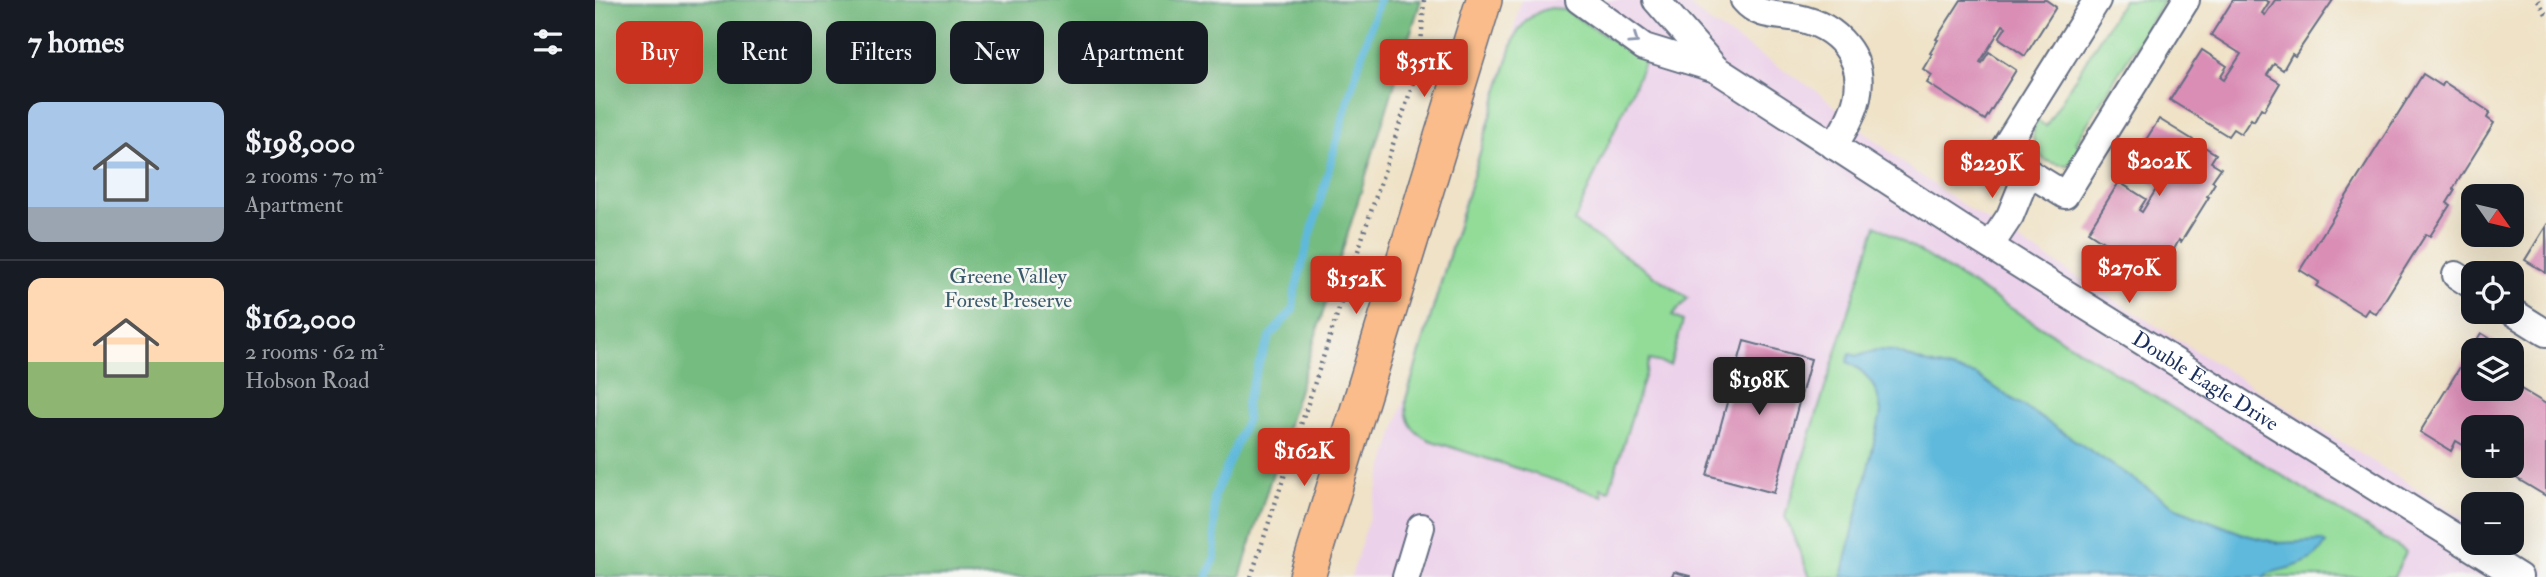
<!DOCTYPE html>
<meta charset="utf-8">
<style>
:root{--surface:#171b24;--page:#20242c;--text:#f1f3f6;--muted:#9ea1a6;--line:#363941;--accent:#c8321e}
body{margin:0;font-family:"IM FELL Double Pica",serif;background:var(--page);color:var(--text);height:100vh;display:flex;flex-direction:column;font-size:26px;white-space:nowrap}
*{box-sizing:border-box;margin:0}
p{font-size:23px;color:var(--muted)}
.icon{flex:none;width:38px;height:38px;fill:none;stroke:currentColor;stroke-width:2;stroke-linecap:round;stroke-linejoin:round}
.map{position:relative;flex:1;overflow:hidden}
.panel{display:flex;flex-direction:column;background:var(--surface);width:595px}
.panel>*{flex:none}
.banner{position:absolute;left:21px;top:21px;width:665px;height:63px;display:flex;gap:14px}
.needle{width:46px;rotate:124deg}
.tools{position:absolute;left:1866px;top:184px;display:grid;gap:14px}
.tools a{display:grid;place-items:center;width:63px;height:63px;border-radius:14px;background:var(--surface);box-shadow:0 7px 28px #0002;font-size:35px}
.price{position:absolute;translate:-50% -60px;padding:0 16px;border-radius:7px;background:var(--accent);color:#fff;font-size:23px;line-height:46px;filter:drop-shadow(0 2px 4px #0008)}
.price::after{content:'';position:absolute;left:50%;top:42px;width:21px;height:16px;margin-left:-10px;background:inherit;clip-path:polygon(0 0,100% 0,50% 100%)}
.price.current{background:#222;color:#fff}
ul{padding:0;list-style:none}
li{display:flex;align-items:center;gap:21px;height:175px;padding:0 28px}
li+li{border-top:2px solid var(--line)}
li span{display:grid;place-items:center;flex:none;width:196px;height:140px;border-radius:14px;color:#555}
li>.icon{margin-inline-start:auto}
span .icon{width:84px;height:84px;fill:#fffc;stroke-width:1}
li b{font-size:30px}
h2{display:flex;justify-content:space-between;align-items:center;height:84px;padding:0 28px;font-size:30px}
.chip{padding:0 24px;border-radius:14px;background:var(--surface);box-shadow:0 7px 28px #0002;font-size:24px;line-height:63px}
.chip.current{background:var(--accent);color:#fff}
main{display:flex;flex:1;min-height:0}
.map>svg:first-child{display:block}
.built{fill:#ecd1ea}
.green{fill:#92dc98;stroke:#56867b;stroke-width:2}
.forest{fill:#75bc80;stroke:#48766f;stroke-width:2}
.water{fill:#5eb9dc;stroke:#3c749d;stroke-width:2}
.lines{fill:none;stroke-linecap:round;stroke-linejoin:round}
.stream{stroke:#5eb9dc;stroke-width:8}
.building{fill:#da8eb6}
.minor-casing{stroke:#656e82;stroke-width:30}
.major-casing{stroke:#656e82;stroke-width:38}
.path{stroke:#656e82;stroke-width:4.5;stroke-dasharray:2 5;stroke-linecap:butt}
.minor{stroke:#fff;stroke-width:26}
.major{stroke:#f9bc8a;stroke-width:35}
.oneway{stroke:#8d97ae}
.labels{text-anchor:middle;stroke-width:5;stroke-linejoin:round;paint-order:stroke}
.park-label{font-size:21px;fill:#395a6c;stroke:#f6f6f2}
.street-label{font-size:21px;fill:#1b2f5e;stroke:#f6f6f2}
</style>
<main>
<section class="panel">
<h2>7 homes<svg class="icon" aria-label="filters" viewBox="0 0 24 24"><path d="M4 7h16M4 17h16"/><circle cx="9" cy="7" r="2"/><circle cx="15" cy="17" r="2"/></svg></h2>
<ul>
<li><span style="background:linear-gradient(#a9c7e8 75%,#9aa5b1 0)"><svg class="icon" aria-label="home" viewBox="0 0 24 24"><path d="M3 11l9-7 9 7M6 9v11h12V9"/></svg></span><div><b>$198,000</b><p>2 rooms · 70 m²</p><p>Apartment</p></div></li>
<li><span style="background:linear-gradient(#ffd9b3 60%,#8fb573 0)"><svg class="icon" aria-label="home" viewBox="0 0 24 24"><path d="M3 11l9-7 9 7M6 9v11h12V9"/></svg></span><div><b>$162,000</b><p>2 rooms · 62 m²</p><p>Hobson Road</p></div></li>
</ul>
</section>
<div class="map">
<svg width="1951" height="577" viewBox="0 0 1951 577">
<rect width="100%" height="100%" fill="#f6f6f2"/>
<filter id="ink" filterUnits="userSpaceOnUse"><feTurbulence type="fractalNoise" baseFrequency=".0143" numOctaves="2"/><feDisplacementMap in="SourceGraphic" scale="14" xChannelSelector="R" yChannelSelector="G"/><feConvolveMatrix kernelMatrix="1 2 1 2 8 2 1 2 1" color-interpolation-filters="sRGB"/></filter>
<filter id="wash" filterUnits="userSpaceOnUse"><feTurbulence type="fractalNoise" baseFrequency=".00686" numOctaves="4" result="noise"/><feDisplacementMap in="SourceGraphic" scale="28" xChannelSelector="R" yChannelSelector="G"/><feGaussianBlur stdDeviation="1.57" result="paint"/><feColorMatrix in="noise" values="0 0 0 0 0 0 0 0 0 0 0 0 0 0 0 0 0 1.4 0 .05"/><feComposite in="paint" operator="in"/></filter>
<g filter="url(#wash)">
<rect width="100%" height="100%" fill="#efe2c6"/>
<path class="built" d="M926 0H1089L1114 22 1220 90 1314 168 1374 209 1878 524V542L1907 543 1951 570V577H756L917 39Z"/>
<g class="green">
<path d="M1528 0H1569L1481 142 1489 149 1473 165C1443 165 1433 146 1441 120L1451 126Z"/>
<path d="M956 8 968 9 1050 61 979 222 1093 298 1077 316 1088 321 1075 365 1054 360 1014 491 1006 488 1008 496 834 440C815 431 810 419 811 399L919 39C927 23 937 12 956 8Z"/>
<path d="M1281 225 1811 552 1799 577H1215L1190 516Z"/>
</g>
<path class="forest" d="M0 0H826L645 577H0Z"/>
<path class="water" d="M1282 350 1299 351 1330 363 1381 375 1584 509 1651 535 1684 543 1726 541 1731 544C1715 567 1696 566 1672 574L1669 577H1247L1286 413C1284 390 1273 372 1252 362L1255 354 1263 356Z"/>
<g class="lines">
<path class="stream" d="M612 577 620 558 619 497 652 419 651 403 665 360 676 335 698 310 700 291 755 93 784 0"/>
</g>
<g id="blocks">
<g class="building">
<path d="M1366 0H1451L1461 7 1430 56 1404 38 1411 27 1408 25 1385 62 1387 63 1394 52 1421 70 1390 120 1332 83 1337 75 1328 69 1337 54 1335 53 1343 40 1341 39Z"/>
<path d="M1638 0H1670L1674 2 1667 13 1670 15 1680 0H1738L1700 56 1697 54 1688 70 1679 64 1672 75 1685 83 1669 110 1666 108 1659 121 1656 119 1646 134 1638 129 1633 136 1575 100 1607 50 1632 66 1625 77 1629 80 1646 54 1616 35Z"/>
<path d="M1828 74 1847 86 1849 82 1895 112 1892 118 1899 123 1858 189 1860 190 1852 203 1855 205 1835 236 1831 234 1781 314 1773 309 1769 315 1721 286 1724 282 1705 270Z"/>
<path d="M1564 119 1621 154 1616 162 1626 168 1617 181 1620 183 1612 196 1614 197 1586 242 1584 240 1577 253 1574 251 1565 266 1556 260 1550 269 1493 232 1524 182 1551 199 1544 210 1547 212 1570 175 1567 173 1560 185 1533 168Z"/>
<path d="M1951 226V273L1930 260Z"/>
<path d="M1886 333 1914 350H1878V388H1916V383L1951 404V496L1901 466H1916V427H1878V451L1861 441 1856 451 1825 432Z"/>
<path d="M1149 341 1216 359 1179 493 1112 475Z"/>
<path d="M1079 572 1095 576V577H1077Z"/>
</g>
</g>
</g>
<g filter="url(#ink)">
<use href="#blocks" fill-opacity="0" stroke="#656e82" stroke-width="2"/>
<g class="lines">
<g class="minor-casing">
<g id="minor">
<path d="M984 0 1049 47 1121 69"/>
<path id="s1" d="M1061 0 1121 69 1366 228 1924 577"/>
<path d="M1149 0C1164 18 1183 14 1203 18 1242 26 1271 57 1262 98 1258 116 1248 131 1239 146"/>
<path d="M1502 0 1405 155 1470 195 1591 0"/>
<path d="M1395 246 1415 216 1433 172"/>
<path d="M1861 275 1878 286"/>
<path d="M1916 311 1951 333"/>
<path d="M811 577 826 527"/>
</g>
</g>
<g class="major-casing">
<path id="major" d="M712 577 889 0"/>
</g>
<g class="path">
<path d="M1943 0 1951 14"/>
<path d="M656 577 825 62 829 0"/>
</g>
<use href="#minor" class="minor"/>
<use href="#major" class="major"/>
</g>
<defs><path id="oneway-chevron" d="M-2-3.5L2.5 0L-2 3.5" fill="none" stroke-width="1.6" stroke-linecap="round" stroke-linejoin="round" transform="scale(1.75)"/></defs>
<use class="oneway" href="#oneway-chevron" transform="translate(1039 40) rotate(34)"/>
</g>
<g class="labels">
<g class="park-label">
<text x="413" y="283">Greene Valley<tspan x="413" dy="24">Forest Preserve</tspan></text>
</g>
<g class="street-label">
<text dy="7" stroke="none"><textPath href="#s1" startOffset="672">Double Eagle Drive</textPath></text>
</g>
</g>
</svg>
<div class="tools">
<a><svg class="needle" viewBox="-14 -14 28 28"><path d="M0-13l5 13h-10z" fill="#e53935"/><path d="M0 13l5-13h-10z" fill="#9ea1a6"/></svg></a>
<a><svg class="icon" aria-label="locate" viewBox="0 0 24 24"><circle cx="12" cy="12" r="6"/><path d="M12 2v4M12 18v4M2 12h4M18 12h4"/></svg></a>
<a><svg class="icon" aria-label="layers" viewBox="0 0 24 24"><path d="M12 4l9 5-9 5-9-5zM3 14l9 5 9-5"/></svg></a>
<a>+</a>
<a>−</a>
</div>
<b class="price" style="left:829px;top:99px">$351K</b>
<b class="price" style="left:1564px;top:198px">$202K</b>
<b class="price" style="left:1397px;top:200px">$229K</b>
<b class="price" style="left:1534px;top:305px">$270K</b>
<b class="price" style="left:761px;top:316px">$152K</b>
<b class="price current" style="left:1164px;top:417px">$198K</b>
<b class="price" style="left:709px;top:488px">$162K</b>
<div class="banner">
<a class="chip current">Buy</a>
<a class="chip">Rent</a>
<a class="chip">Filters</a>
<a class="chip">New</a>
<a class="chip">Apartment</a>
</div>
</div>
</main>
